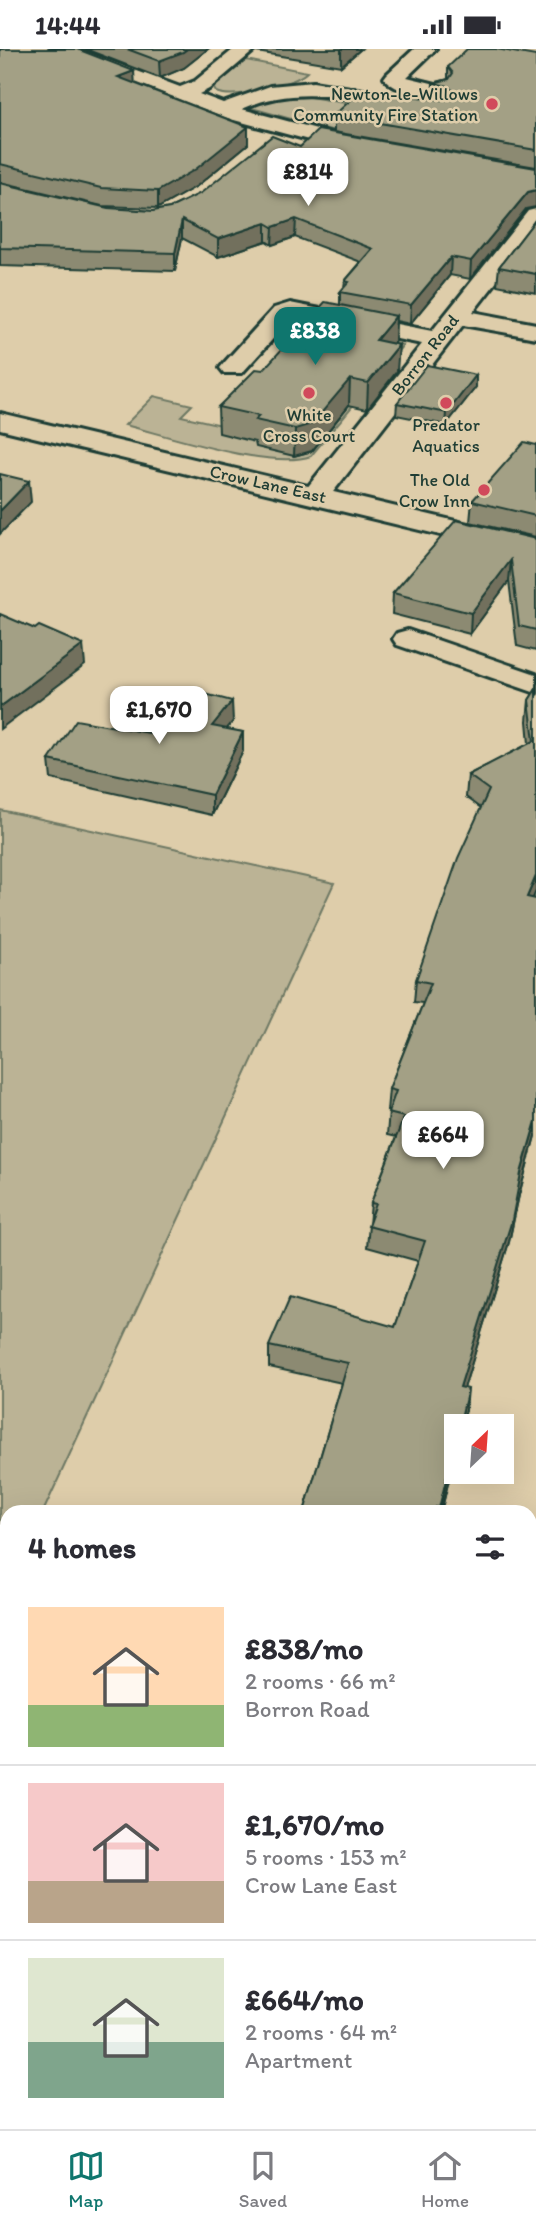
<!DOCTYPE html>
<meta charset="utf-8">
<style>
:root{--surface:#fff;--page:#f7f7f7;--text:#2b2b33;--muted:#7c7c81;--line:#e1e1e2;--accent:#0f766e}
body{margin:0;font-family:Itim,sans-serif;background:var(--page);color:var(--text);height:100vh;display:flex;flex-direction:column;font-size:26px;white-space:nowrap}
*{box-sizing:border-box;margin:0}
p{font-size:23px;color:var(--muted)}
.icon{flex:none;width:38px;height:38px;fill:none;stroke:currentColor;stroke-width:2;stroke-linecap:round;stroke-linejoin:round}
.map{position:relative;flex:1;overflow:hidden}
.sheet{position:absolute;left:0px;top:1456px;width:537px;height:625px;display:flex;flex-direction:column;background:var(--surface);border-radius:21px 21px 0 0;box-shadow:0 7px 28px #0002}
.sheet>*{flex:none}
.needle{width:46px;rotate:25deg}
.buttons{position:absolute;left:444px;top:1365px;display:grid;gap:14px}
.buttons a{display:grid;place-items:center;width:70px;height:70px;border-radius:0px;background:var(--surface);box-shadow:0 7px 28px #0002;font-size:35px}
.price{position:absolute;translate:-50% -60px;padding:0 16px;border-radius:14px;background:#fff;color:#222;font-size:23px;line-height:46px;filter:drop-shadow(0 2px 4px #0008)}
.price::after{content:'';position:absolute;left:50%;top:42px;width:21px;height:16px;margin-left:-10px;background:inherit;clip-path:polygon(0 0,100% 0,50% 100%)}
.price.current{background:var(--accent);color:#fff}
ul{padding:0;list-style:none}
li{display:flex;align-items:center;gap:21px;height:175px;padding:0 28px}
li+li{border-top:2px solid var(--line)}
li span{display:grid;place-items:center;flex:none;width:196px;height:140px;border-radius:0px;color:#555}
li>.icon{margin-inline-start:auto}
span .icon{width:84px;height:84px;fill:#fffc;stroke-width:1}
li b{font-size:30px}
h2{display:flex;justify-content:space-between;align-items:center;height:84px;padding:0 28px;font-size:30px}
.status{display:flex;justify-content:space-between;align-items:center;height:49px;padding:0 35px;background:var(--surface);direction:ltr}
.status svg{height:19px;fill:currentColor}
.tabs{display:flex;justify-content:space-around;align-items:center;height:98px;border-top:2px solid var(--line);background:var(--surface);font-size:19px;color:var(--muted)}
.tabs a{display:grid;justify-items:center;gap:4px}
.tabs .current{color:var(--accent)}
.map>svg:first-child{display:block}
.green{fill:#bbb395;stroke:#6d7864;stroke-width:2}
.lines{fill:none;stroke-linecap:round;stroke-linejoin:round}
.minor-casing{stroke:#1f3d34;stroke-width:6}
.major-casing{stroke:#1f3d34;stroke-width:6}
.minor{fill:#decdaa;fill-rule:evenodd}
.major{fill:#decdaa;fill-rule:evenodd}
.wall{fill:#8c8a72;stroke:#1f3d34;stroke-width:2}
.shaded-wall{fill:#72705d;stroke:#1f3d34;stroke-width:2}
.building{fill:#a3a085;stroke:#1f3d34;stroke-width:2}
.poi-dot{fill:#d1495b;stroke:#decdaa;stroke-width:2.5}
.labels{text-anchor:middle;stroke-width:5;stroke-linejoin:round;paint-order:stroke}
.far-poi-label{font-size:18px;fill:#1f3d34;stroke:#decdaa;text-anchor:end}
.far-street-label{font-size:18px;fill:#1f3d34;stroke:#decdaa}
</style>
<div class="status"><b>14:44</b><svg viewBox="0 0 49 12"><path d="M0 12V9h3v3zM5 12V6h3v6zM10 12V3h3v9zM15 12V0h3v12zM26 1h20v11H26zM47 4h2v5h-2z"/></svg></div>
<div class="map">
<svg width="536" height="2080" viewBox="0 0 536 2080">
<rect width="100%" height="100%" fill="#decdaa"/>
<filter id="ink" filterUnits="userSpaceOnUse"><feTurbulence type="fractalNoise" baseFrequency=".0143" numOctaves="2"/><feDisplacementMap in="SourceGraphic" scale="14" xChannelSelector="R" yChannelSelector="G"/><feConvolveMatrix kernelMatrix="1 2 1 2 8 2 1 2 1" color-interpolation-filters="sRGB"/></filter>
<g filter="url(#ink)">
<g class="green">
<path d="M246 11 307 23C294 36 233 51 216 43L213 38Z"/>
<path d="M317 42 311 48 362 57 433 101 345 85 248 58 253 53Z"/>
<path d="M394 294 403 296 311 407C271 421 169 387 125 376L154 347 192 356 181 367 226 377 324 378Z"/>
<path d="M0 761 334 834 43 1463H7V1540L0 1556Z"/>
</g>
<g class="lines">
<g class="minor-casing">
<g id="minor">
<path d="M50 0H78L180 38 195 32 234 0H256L209 40 199 45 223 54 270 37 313 33 407 48 417 54 407 60C351 50 296 35 242 60L369 94 372 99 369 104 361 105 215 66 53 4Z"/>
<path d="M414 0H436L407 28 448 38 451 42 448 46C431 51 395 44 384 29L387 25Z"/>
<path d="M536 160V182L473 263 536 275V289L463 276 326 452H306L302 446 306 440 422 295 292 269 242 324H224L220 319 224 314 274 259 290 254 432 282 528 162Z"/>
<path d="M408 581 536 625V644L397 596 393 590 397 584Z"/>
<path d="M536 1715V1788L530 1791V1717Z"/>
<path d="M436 2074H493L492 2080H434Z"/>
</g>
</g>
<g class="major-casing">
<path id="major" d="M0 364 536 491V509L0 380Z"/>
</g>
<use href="#minor" class="minor"/>
<use href="#major" class="major"/>
</g>
<g class="wall">
<path d="M0 0 135 34 248 78V95L197 137 158 159 102 157 0 133Z"/>
<path d="M85 0H208L184 19 160 29Z"/>
<path d="M256 0H361L341 17 257 3Z"/>
<path d="M536 7V118L334 83V66L432 50 433 34 448 30V18Z"/>
<path d="M300 98 526 160 470 230 450 226 410 275 396 272 395 292 393 295 397 322 367 360 349 356 312 402 294 407 256 398 255 393 219 384 218 358 263 321 340 256V243L344 238 345 232 361 213 295 188 272 196 266 192 218 208 182 189 175 222 0 217V134L108 159 153 162 170 159Z"/>
<path d="M536 170V244L497 236 499 218Z"/>
<path d="M476 326V338L446 376 396 366 397 354Z"/>
<path d="M536 396V488L470 473 472 452Z"/>
<path d="M536 490V602L517 597 509 532 470 585 392 565 393 544Z"/>
<path d="M536 640V842L533 849 536 850V1083L519 1146 509 1193 464 1339 466 1361 457 1377V1398L441 1463H304L342 1334 269 1318V1297L395 1278 418 1212 367 1198 371 1154 396 1088 387 1086 389 1062H387L389 1040 423 954 414 953 416 931 481 759 466 748 468 726 529 695 527 672 529 651Z"/>
<path d="M233 672 226 680 243 683V702L212 766 51 730 49 711Z"/>
</g>
<g class="shaded-wall">
<path d="M187 0H208L184 19 160 29 159 12Z"/>
<path d="M342 0H361L341 17V1Z"/>
<path d="M134 22 135 38 118 28Z"/>
<path d="M248 78V95L197 137 158 159V142Z"/>
<path d="M536 141V158L526 160 470 230 471 212 528 143Z"/>
<path d="M296 170 295 188 272 196 273 178Z"/>
<path d="M182 171V189L175 222V204Z"/>
<path d="M266 174V192L218 208V190Z"/>
<path d="M451 208 450 226 410 275 411 256Z"/>
<path d="M396 267 395 292 375 317 376 291Z"/>
<path d="M399 296 397 322 367 360 368 334Z"/>
<path d="M476 326V338L446 376 447 364Z"/>
<path d="M350 330 349 356 312 402 294 407 295 380Z"/>
<path d="M29 432 31 453 0 485V462Z"/>
<path d="M511 511 509 532 470 585 471 564Z"/>
<path d="M83 596 85 616 0 680V658Z"/>
<path d="M232 652 233 672 213 697 212 677Z"/>
<path d="M243 683V702L212 766V746Z"/>
<path d="M536 827V842L524 870 527 848Z"/>
<path d="M536 1072V1083L519 1146 509 1193 458 1359 460 1338Z"/>
<path d="M468 1340 466 1361 462 1377H459Z"/>
<path d="M457 1387V1398L441 1463H439Z"/>
<path d="M293 2074H296L295 2080H291Z"/>
</g>
<g class="building">
<path d="M0 0H77L134 22 118 28 248 78 196 120 158 142 101 139 0 115Z"/>
<path d="M127 0H187L183 3 159 12Z"/>
<path d="M467 0H496L536 7V101L334 66 362 41 442 51 453 42 448 37 433 34 449 30 453 24 448 18Z"/>
<path d="M318 81 536 119V141L528 143 471 212 451 208 411 256 340 243 349 233 345 232 373 200 296 170 273 178 266 174 218 190 182 171 175 204 0 199V134L108 159 153 162 170 159 201 144 272 87 300 98Z"/>
<path d="M536 170V225L499 218Z"/>
<path d="M325 253 396 267 376 291 399 296 368 334 350 330 312 375 295 380 255 371 259 367 218 358 256 320 263 321Z"/>
<path d="M427 316 476 326 447 364 397 354Z"/>
<path d="M524 393 536 396V467L472 452Z"/>
<path d="M0 425 29 432 0 462Z"/>
<path d="M456 471 536 490V581L519 577 511 511 471 564 393 544Z"/>
<path d="M0 565 35 580 39 577 83 596 0 658Z"/>
<path d="M186 640 232 652 212 677 243 683 212 746 49 711 76 671 149 684Z"/>
<path d="M536 640V827L527 848 536 850V1072L521 1124 512 1171 460 1338 468 1340 459 1377H457V1387L439 1459 436 1458 434 1463H304L348 1314 269 1297 290 1248 395 1278 425 1192 368 1177 376 1155 371 1154 404 1068 388 1064 396 1042 389 1040 431 934 416 931 458 809 489 741 468 726 534 692 529 651Z"/>
<path d="M179 2074H293L291 2080H178Z"/>
</g>
</g>
<g class="poi-dot">
<circle cx="492" cy="55" r="7"/>
<circle cx="309" cy="344" r="7"/>
<circle cx="446" cy="354" r="7"/>
<circle cx="484" cy="441" r="7"/>
</g>
<g class="labels">
<g class="far-poi-label">
<text x="478" y="51">Newton-le-Willows<tspan x="478" dy="21">Community Fire Station</tspan></text>
<text x="309" y="372" text-anchor="middle">White<tspan x="309" dy="21">Cross Court</tspan></text>
<text x="446" y="382" text-anchor="middle">Predator<tspan x="446" dy="21">Aquatics</tspan></text>
<text x="470" y="437">The Old<tspan x="470" dy="21">Crow Inn</tspan></text>
</g>
<g class="far-street-label">
<text transform="translate(425 306) rotate(-52)" y="6">Borron Road</text>
<text transform="translate(268 435) rotate(13)" y="6">Crow Lane East</text>
</g>
</g>
</svg>
<div class="buttons">
<a><svg class="needle" viewBox="-14 -14 28 28"><path d="M0-13l5 13h-10z" fill="#e53935"/><path d="M0 13l5-13h-10z" fill="#7c7c81"/></svg></a>
</div>
<b class="price" style="left:308px;top:159px">£814</b>
<b class="price current" style="left:315px;top:318px">£838</b>
<b class="price" style="left:159px;top:697px">£1,670</b>
<b class="price" style="left:443px;top:1122px">£664</b>
<section class="sheet">
<h2>4 homes<svg class="icon" aria-label="filters" viewBox="0 0 24 24"><path d="M4 7h16M4 17h16"/><circle cx="9" cy="7" r="2"/><circle cx="15" cy="17" r="2"/></svg></h2>
<ul>
<li><span style="background:linear-gradient(#ffd9b3 70%,#8fb573 0)"><svg class="icon" aria-label="home" viewBox="0 0 24 24"><path d="M3 11l9-7 9 7M6 9v11h12V9"/></svg></span><div><b>£838/mo</b><p>2 rooms · 66 m²</p><p>Borron Road</p></div></li>
<li><span style="background:linear-gradient(#f6c9c9 70%,#b9a48a 0)"><svg class="icon" aria-label="home" viewBox="0 0 24 24"><path d="M3 11l9-7 9 7M6 9v11h12V9"/></svg></span><div><b>£1,670/mo</b><p>5 rooms · 153 m²</p><p>Crow Lane East</p></div></li>
<li><span style="background:linear-gradient(#dfe7d0 60%,#7fa58c 0)"><svg class="icon" aria-label="home" viewBox="0 0 24 24"><path d="M3 11l9-7 9 7M6 9v11h12V9"/></svg></span><div><b>£664/mo</b><p>2 rooms · 64 m²</p><p>Apartment</p></div></li>
</ul>
</section>
</div>
<nav class="tabs">
<a class="current"><svg class="icon" aria-label="map" viewBox="0 0 24 24"><path d="M3 6l6-2 6 2 6-2v14l-6 2-6-2-6 2zM9 4v14M15 6v14"/></svg>Map</a>
<a><svg class="icon" aria-label="saved" viewBox="0 0 24 24"><path d="M7 4h10v16l-5-4-5 4z"/></svg>Saved</a>
<a><svg class="icon" aria-label="home" viewBox="0 0 24 24"><path d="M3 11l9-7 9 7M6 9v11h12V9"/></svg>Home</a>
</nav>
